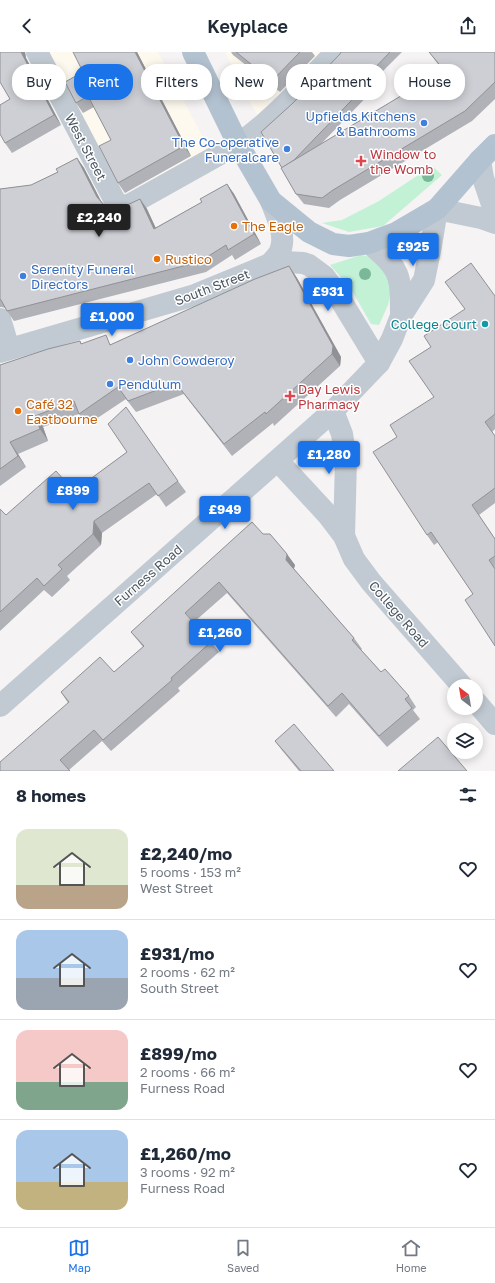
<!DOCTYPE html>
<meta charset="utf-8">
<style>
:root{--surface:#fff;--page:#f6f6f7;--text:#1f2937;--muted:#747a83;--line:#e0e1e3;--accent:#1a73e8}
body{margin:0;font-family:"Golos Text",sans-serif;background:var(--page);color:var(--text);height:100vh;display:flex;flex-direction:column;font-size:15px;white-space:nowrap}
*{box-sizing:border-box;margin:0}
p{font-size:13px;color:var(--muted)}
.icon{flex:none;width:22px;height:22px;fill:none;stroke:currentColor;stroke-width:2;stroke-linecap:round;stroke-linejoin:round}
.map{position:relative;height:719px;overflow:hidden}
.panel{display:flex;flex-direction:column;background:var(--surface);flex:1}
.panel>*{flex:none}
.guide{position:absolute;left:12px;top:12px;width:471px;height:36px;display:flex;gap:8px}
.needle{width:26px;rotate:329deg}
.buttons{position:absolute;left:447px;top:627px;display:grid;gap:8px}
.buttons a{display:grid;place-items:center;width:36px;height:36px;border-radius:50%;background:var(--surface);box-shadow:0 2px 10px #0003;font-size:20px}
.price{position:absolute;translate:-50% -34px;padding:0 9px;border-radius:4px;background:var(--accent);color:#fff;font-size:13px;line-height:26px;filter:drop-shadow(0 1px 2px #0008)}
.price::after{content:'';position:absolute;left:50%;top:24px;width:12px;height:9px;margin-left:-6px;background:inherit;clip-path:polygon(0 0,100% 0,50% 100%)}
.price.current{background:#222;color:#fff}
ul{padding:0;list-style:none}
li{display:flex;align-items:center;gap:12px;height:100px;padding:0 16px}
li+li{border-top:1px solid var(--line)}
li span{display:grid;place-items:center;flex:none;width:112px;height:80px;border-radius:12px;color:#555}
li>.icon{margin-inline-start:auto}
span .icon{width:48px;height:48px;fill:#fffc;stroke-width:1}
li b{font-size:17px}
h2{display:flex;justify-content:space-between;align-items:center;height:48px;padding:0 16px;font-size:17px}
.chip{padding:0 14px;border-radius:16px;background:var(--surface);box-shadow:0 2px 10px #0003;font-size:14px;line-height:36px}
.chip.current{background:var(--accent);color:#fff}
header{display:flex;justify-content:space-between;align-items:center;height:52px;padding:0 16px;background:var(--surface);font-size:18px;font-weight:600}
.tabs{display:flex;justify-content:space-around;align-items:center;height:56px;border-top:1px solid var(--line);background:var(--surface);font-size:11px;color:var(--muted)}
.tabs a{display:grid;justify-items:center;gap:2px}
.tabs .current{color:var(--accent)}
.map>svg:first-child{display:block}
.commercial{fill:#fdf9ef}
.green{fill:#c3f1d5}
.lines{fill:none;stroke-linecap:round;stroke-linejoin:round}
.minor{stroke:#c1cad2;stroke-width:22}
.major{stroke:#b3c2d1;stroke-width:22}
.tree{fill:#7bb799}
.wall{fill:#b0b2b7}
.shaded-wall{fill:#909195}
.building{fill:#cdcfd5;stroke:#909195}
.shop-dot{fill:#3f7fe0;stroke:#fff;stroke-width:1.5}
.health-dot{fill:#e0444e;stroke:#fff;stroke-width:1.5}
.food-dot{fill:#e8710a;stroke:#fff;stroke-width:1.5}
.culture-dot{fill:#0f9aa8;stroke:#fff;stroke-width:1.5}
.labels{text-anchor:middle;stroke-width:3;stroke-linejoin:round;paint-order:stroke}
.shop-label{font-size:13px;fill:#366cbe;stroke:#fff;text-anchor:start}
.street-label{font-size:13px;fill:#4a5661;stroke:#fff}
.health-label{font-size:13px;fill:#be3a42;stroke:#fff;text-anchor:start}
.food-label{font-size:13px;fill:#c56008;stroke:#fff;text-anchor:start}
.culture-label{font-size:13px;fill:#0d838f;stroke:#fff;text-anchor:end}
</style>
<header><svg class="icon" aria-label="back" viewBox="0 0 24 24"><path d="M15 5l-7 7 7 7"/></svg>Keyplace<svg class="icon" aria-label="share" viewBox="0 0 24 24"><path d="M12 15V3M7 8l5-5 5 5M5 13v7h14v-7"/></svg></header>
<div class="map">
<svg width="495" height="719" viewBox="0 0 495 719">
<rect width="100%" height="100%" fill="#f5f3f3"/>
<g class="commercial">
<path d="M48 0H158L209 97 127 140 120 137Z"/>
<path d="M225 0H321L257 63Z"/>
</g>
<g class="green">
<path d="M432 114 442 123 383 174 349 180 322 171 342 168 379 149Z"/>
<path d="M361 203 377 206 392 233 388 253 379 273 371 272 350 235 330 213Z"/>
</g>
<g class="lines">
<g class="minor">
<path d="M37 0 115 149 120 154 129 153 238 92C275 67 304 32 336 0"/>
<path d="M480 108 483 126 495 161"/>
<path d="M369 191C401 217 401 223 401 264"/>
<path d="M270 212C273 208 278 204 280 199 287 184 276 163 271 149"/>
<path d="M0 267 9 297"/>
<path d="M0 300 195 243 270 212 285 210 303 211 309 213 324 224 337 242 379 311"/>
<path d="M333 359 342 382 346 408 344 484"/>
<path d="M278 409 328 463 344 484 354 507 371 530 462 634"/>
<path d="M476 650 495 672"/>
<path d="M0 654 333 359 379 311 392 287 401 264 424 228 431 194 437 157 481 166 495 171"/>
</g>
<path class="major" d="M193 0 238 92 271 149 309 180 333 192 349 194 369 191 382 186 396 181 437 157 480 108 495 93"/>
</g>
<g class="tree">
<circle cx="428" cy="124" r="6"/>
<circle cx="365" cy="222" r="6"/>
</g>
<g class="wall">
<path d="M0 0H25L26 6 61 73 12 101 5 91 10 47Z"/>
<path d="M137 0 191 104 125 141 118 131 111 88 94 55 83 61 76 51 83 20Z"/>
<path d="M231 0H312L315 4 280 40 233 3Z"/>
<path d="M341 0H402L375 27 379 32 321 92 443 19 429 0H495V47L472 69 340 148 329 156 304 152 296 142 282 116 293 51 340 2Z"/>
<path d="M77 106 84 116 101 149 104 153 109 156 123 155 140 147 147 157 155 176 202 150 227 132 234 142 261 192 235 208 232 203 206 220 14 269 5 256 2 255H0V137L31 133 58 120Z"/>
<path d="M289 214 297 226 341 305 340 314 274 374 273 371 232 404 190 350 184 342 136 360 126 347 87 373 79 362 43 375 48 389 18 402 26 415 0 434V313L80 289 82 292H112Z"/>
<path d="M495 244V377L492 380 495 384V451L479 463 495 487V594L473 542 438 490 434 493 427 483 397 385 434 345 431 295Z"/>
<path d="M127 400 178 429 186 440 166 455 157 442 102 481 101 493 67 524 70 528 52 545 44 538 0 579V457L6 463 74 439Z"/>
<path d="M263 482 295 513 294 517 354 586 362 597 361 598 381 620 409 644 416 655 413 658 420 667 387 695 349 652 336 665 227 541 194 570 211 590 219 600 178 636 180 639 111 699 102 689 69 718 0 719 68 651 61 640 114 620 143 595 131 580Z"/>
<path d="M275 689 334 719H299L281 697Z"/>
</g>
<g class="shaded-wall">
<path d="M21 0H25L26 6 61 73 54 63Z"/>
<path d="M135 0H137L191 104 184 94Z"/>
<path d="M77 106 84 116 104 155 97 145Z"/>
<path d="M227 132 234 142 261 192 254 182Z"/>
<path d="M140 147 147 157 161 187 154 177Z"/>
<path d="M289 214 297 226 341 305 340 314 332 302Z"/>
<path d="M35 364 43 375 48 389 40 377Z"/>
<path d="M10 390 18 402 26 415 18 404Z"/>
<path d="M94 469 102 481 101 493 93 482Z"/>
<path d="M287 502 295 513 293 519 286 508Z"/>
</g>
<g class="building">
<path d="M0 0H21L54 63 5 91 0 82V53L10 47 0 30Z"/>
<path d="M73 0H135L184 94 118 131 99 94 111 88 88 44 76 51 65 30 83 20Z"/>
<path d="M236 0H300L272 29Z"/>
<path d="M341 0H390L370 21 374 25 294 108 282 116 261 80 293 51 340 2Z"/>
<path d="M429 0H495V30L465 59 333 138 322 146 296 142 281 116 444 18Z"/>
<path d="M77 106 97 145 104 153 109 156 123 155 140 147 154 177 202 150 200 147 227 132 254 182 228 198 226 193 199 210 7 259 1 248 0 247V137L31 133 58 120 56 117Z"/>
<path d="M471 211 495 244V362L485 370 495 384V436L472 453 495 487V504L489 508 495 517V594L465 548 473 542 431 480 427 483 373 400 397 385 390 373 434 345 409 309 431 295 424 284 465 257 445 230Z"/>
<path d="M289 214 333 294 332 302 266 362 265 360 224 392 182 339 178 330 128 349 118 335 79 362 74 349 35 364 40 377 10 390 18 404 0 417V313L48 297 80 289 81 292 106 283 110 293 255 227Z"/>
<path d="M126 355 178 429 158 444 149 431 94 469 93 482 58 513 62 517 44 534 37 526 0 560V457L6 463 56 419 74 439 127 400 108 372Z"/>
<path d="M252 470 263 482H270L287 502 286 508 354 586 352 588 381 620 385 617 409 644 405 647 412 656 379 684 342 641 328 654 219 530 185 561 211 590 171 626 172 628 103 688 94 678 60 708 70 719H0V710L69 650 61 640 100 605 114 620 144 594 131 580Z"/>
<path d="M294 672 334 719H301L275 689Z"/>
<path d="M438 685 467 719H398Z"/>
</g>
<g class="shop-dot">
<circle cx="424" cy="71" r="4"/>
<circle cx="287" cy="97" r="4"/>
<circle cx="23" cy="224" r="4"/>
<circle cx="130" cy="308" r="4"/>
<circle cx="110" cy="332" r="4"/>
</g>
<g class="health-dot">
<path d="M359 103h4v4h4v4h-4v4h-4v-4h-4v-4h4z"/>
<path d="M288 338h4v4h4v4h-4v4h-4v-4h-4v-4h4z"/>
</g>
<g class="food-dot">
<circle cx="234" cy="174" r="4"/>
<circle cx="157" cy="207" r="4"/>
<circle cx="18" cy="359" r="4"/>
</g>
<circle class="culture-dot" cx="485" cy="272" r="4"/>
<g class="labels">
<g class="shop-label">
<text x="416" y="69" text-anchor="end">Upfields Kitchens<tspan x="416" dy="15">&amp; Bathrooms</tspan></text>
<text x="279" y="95" text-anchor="end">The Co-operative<tspan x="279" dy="15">Funeralcare</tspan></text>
<text x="31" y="222">Serenity Funeral<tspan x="31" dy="15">Directors</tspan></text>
<text x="138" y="313">John Cowderoy</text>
<text x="118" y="337">Pendulum</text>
</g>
<g class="street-label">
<text transform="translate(86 95) rotate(62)" y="5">West Street</text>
<text transform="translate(212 235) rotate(-21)" y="5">South Street</text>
<text transform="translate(148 523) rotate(-41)" y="5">Furness Road</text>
<text transform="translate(399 562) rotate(49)" y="5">College Road</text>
</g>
<g class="health-label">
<text x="370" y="107">Window to<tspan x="370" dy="15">the Womb</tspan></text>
<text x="298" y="342">Day Lewis<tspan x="298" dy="15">Pharmacy</tspan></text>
</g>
<g class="food-label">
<text x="242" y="179">The Eagle</text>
<text x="165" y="212">Rustico</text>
<text x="26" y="357">Café 32<tspan x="26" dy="15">Eastbourne</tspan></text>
</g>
<g class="culture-label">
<text x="477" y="277">College Court</text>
</g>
</g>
</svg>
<div class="buttons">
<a><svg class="needle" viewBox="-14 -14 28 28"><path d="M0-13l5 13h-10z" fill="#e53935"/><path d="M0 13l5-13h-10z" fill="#747a83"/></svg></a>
<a><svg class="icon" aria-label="layers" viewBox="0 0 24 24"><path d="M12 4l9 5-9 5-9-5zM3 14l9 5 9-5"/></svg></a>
</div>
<b class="price current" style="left:99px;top:186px">£2,240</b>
<b class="price" style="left:413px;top:215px">£925</b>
<b class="price" style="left:328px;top:260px">£931</b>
<b class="price" style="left:112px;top:285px">£1,000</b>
<b class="price" style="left:329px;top:423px">£1,280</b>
<b class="price" style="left:73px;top:459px">£899</b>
<b class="price" style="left:225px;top:478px">£949</b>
<b class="price" style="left:220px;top:601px">£1,260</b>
<div class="guide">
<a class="chip">Buy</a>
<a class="chip current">Rent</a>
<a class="chip">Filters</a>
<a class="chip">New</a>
<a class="chip">Apartment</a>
<a class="chip">House</a>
</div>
</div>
<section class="panel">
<h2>8 homes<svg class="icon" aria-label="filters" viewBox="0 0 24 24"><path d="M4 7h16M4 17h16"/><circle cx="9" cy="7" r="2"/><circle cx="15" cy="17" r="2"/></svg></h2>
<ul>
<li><span style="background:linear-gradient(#dfe7d0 70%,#b9a48a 0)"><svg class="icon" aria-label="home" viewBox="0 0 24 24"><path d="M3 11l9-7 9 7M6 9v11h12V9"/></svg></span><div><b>£2,240/mo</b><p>5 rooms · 153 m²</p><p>West Street</p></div><svg class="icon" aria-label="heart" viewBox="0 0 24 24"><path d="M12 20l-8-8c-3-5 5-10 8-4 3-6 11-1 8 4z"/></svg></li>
<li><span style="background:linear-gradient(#a9c7e8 60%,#9aa5b1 0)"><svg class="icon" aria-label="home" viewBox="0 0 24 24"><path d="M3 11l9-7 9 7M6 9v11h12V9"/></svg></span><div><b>£931/mo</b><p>2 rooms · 62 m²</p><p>South Street</p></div><svg class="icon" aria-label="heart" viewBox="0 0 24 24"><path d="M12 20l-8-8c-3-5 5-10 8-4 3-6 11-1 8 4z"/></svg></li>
<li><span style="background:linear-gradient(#f6c9c9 65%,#7fa58c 0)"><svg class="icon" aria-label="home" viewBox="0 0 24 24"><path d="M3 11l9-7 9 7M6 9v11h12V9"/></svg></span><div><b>£899/mo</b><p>2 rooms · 66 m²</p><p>Furness Road</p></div><svg class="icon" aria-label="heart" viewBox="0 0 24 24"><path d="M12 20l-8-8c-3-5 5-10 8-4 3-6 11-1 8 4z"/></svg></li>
<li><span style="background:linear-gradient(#a9c7e8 65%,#c2b280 0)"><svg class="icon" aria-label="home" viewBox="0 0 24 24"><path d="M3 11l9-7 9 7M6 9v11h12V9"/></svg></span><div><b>£1,260/mo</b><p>3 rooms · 92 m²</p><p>Furness Road</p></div><svg class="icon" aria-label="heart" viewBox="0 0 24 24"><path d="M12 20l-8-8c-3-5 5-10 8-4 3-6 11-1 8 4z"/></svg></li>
</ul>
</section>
<nav class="tabs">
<a class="current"><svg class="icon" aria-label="map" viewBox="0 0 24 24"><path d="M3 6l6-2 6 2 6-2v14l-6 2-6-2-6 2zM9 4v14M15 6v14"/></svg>Map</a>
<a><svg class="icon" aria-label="saved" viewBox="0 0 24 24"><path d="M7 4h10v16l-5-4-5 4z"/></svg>Saved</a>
<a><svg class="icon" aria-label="home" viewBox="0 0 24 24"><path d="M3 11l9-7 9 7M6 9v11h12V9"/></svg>Home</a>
</nav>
